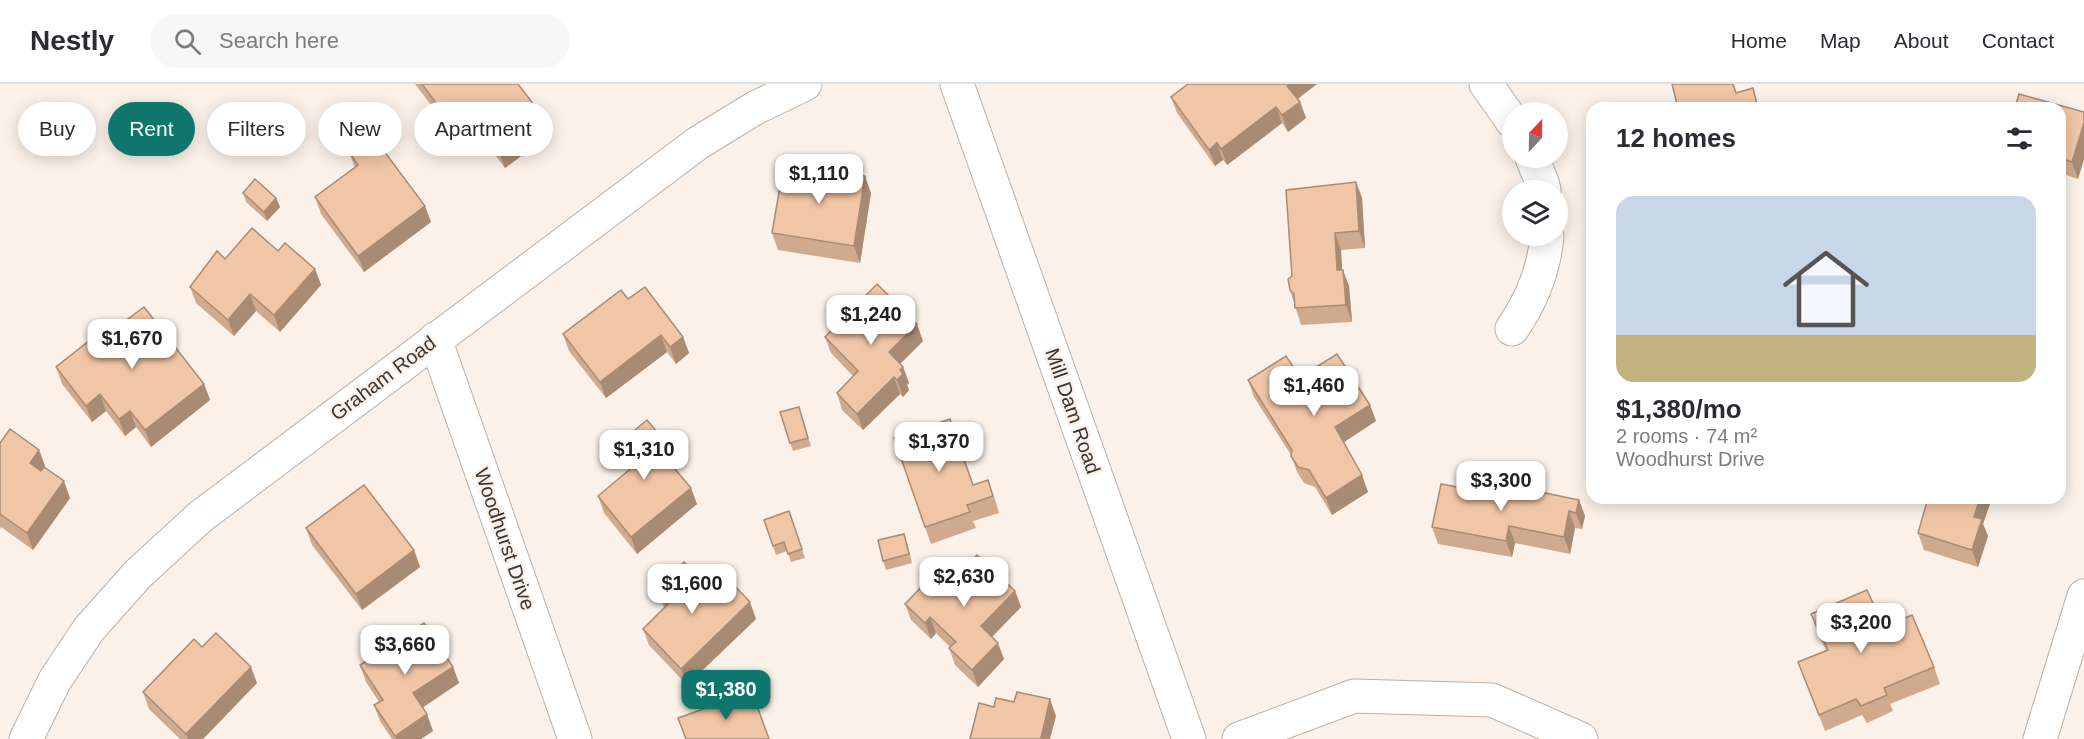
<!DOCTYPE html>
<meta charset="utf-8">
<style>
:root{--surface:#fff;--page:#f7f7f7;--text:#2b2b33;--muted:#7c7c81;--line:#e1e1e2;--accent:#0f766e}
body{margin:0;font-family:Arial,sans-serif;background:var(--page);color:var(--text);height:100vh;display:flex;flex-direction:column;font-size:22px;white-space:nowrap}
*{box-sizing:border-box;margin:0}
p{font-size:20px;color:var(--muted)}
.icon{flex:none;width:33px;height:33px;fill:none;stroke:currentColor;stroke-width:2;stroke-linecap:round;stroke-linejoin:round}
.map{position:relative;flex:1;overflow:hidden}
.drawer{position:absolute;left:1586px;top:18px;width:480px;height:402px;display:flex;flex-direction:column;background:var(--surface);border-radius:18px;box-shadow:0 3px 15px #0003}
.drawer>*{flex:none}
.hud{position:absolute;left:18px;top:18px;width:570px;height:54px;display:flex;gap:12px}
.needle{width:39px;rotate:22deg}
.buttons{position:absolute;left:1502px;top:18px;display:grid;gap:12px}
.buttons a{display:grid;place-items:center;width:66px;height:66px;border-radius:50%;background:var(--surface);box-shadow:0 3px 15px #0003;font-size:30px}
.price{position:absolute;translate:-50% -51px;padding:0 14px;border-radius:12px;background:#fff;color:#222;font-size:20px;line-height:39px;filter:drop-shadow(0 2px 3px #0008)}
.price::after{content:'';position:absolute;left:50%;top:36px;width:18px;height:14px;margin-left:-9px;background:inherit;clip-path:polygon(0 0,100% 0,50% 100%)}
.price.current{background:var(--accent);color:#fff}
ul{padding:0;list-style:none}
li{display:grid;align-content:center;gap:12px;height:318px;padding:0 30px}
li+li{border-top:2px solid var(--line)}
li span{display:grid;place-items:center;height:186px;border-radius:18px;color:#555}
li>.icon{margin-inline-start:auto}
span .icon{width:108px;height:108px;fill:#fffc;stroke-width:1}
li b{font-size:26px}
h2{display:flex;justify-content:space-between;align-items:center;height:72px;padding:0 30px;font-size:26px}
.pill{padding:0 21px;border-radius:27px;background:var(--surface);box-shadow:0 3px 15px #0003;font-size:21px;line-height:54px}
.pill.current{background:var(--accent);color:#fff}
header{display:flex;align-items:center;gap:36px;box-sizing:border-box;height:84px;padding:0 30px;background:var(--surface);border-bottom:2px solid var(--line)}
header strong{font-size:28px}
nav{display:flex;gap:33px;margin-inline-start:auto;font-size:21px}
.search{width:420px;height:54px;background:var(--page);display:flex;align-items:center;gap:15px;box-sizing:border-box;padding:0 21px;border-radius:33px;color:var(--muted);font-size:22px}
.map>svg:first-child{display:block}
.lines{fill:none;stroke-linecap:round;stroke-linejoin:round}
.minor-casing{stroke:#bab0a8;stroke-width:35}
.minor{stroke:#fff;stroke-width:33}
.wall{fill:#cfaa8f}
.shaded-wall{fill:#a98b74}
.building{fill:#f1c6a6;stroke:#a98b74;stroke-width:1.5}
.labels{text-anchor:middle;stroke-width:5;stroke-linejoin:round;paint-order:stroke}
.street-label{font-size:20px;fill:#3a3633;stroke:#fbf1e8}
</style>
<header>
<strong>Nestly</strong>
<div class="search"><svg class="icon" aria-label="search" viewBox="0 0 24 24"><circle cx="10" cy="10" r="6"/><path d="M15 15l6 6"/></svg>Search here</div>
<nav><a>Home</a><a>Map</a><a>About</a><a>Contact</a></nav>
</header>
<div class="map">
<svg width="2084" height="655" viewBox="0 0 2084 655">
<rect width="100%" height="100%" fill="#fbf1e8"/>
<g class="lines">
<g class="minor-casing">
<g id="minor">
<path d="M957 0 1189 655"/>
<path d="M1486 0 1512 37"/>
<path d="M1532 74 1542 98 1544 106"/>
<path d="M1512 245C1532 216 1544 187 1547 152"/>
<path d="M435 255 575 655"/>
<path d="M26 655 55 596 89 545 138 490 200 433 698 59 755 24 805 0"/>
<path d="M1239 655 1354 612 1492 616 1581 655"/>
<path d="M2040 655 2084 512"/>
</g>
</g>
<use href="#minor" class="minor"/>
</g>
<g class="wall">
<path d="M415 0H518L544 34 550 51 505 84 483 55 466 67Z"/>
<path d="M1188 0H1317L1298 15 1300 18 1306 34 1288 48 1282 39 1227 81 1223 76 1215 82 1177 29 1171 13Z"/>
<path d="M2060 24 2084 28 2078 95 2060 89Z"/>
<path d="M349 68 431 138 364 188 321 130 315 113 355 84Z"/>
<path d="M1356 98 1362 114 1365 164 1341 166 1342 186 1349 202 1352 238 1301 241 1290 206 1292 192Z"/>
<path d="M243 109 276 114 280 123 267 137 246 118Z"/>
<path d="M871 109 860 179 778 166 772 149Z"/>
<path d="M278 167 315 185 321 201 280 248 256 227 234 252 196 219 190 203 225 175Z"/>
<path d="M628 215 683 253 689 269 676 280 667 268 606 314 569 267 563 250Z"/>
<path d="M117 243 204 300 210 316 151 363 136 343 125 352 106 327 92 338 62 300 56 283Z"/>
<path d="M825 253 923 257 900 280 903 283 909 299 907 301 909 306 903 313 900 310 863 346 842 326 837 309 853 292 831 269Z"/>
<path d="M1300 293 1370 321 1376 337 1344 358 1368 408 1332 431 1315 403 1304 399 1297 388 1291 371 1254 313 1248 296Z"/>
<path d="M799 323 811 362 793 367 790 359Z"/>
<path d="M0 359 39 366 45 382 44 383 70 414 33 466 1 443 0 445Z"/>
<path d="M617 361 672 366 678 382 675 385 697 420 637 470 604 429 598 412 630 385 623 377Z"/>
<path d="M973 401 994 412 999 429 973 437 976 444 931 460 925 443Z"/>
<path d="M1512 413 1579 416 1585 432 1582 445 1575 444 1570 470 1515 459 1512 473 1438 460 1432 443Z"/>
<path d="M1916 414H1992L1983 440 1988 452 1978 483 1924 466 1918 449 1927 417Z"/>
<path d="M789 427 805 474 791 478 787 467 776 471 764 436Z"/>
<path d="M306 444 414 466 420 483 362 526 312 461Z"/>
<path d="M907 458 912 479 886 486 883 477Z"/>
<path d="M657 504 713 512 756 535 687 601 649 561 643 545 665 523 663 521Z"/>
<path d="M945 504 1015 507 1021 523 992 553 1004 575 978 603 955 581 949 564 950 563 936 549 931 555 911 536 905 520Z"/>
<path d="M1811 530 1884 543 1934 583 1940 600 1890 620 1893 627 1867 639 1862 631 1825 647 1798 578 1826 566 1817 547Z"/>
<path d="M202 563 257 599 203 655H180L149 625 143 608Z"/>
<path d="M360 581 453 583 459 599 423 623 433 647 421 655H392L380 637 374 621 379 618 366 598Z"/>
</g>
<g class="shaded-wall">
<path d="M1290 0H1317L1293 18 1287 2Z"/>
<path d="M1300 18 1306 34 1288 48 1282 31Z"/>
<path d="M1276 23 1282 39 1227 81 1221 65Z"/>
<path d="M544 34 550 51 505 84 499 68Z"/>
<path d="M477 39 483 55 466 67 460 51Z"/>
<path d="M2084 39V76L2078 95 2072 78Z"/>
<path d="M1217 59 1223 76 1215 82 1209 66Z"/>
<path d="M865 92 871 109 860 179 854 162Z"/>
<path d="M1356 98 1362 114 1365 164 1359 147Z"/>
<path d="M276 114 280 123 267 137 264 128Z"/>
<path d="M425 122 431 138 364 188 358 172Z"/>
<path d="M1335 149 1341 166 1343 203 1337 186Z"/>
<path d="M315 185 321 201 280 248 274 231Z"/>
<path d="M1343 186 1349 202 1352 238 1346 221Z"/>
<path d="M250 210 256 227 234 252 228 236Z"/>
<path d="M917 240 923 257 895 285 889 268Z"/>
<path d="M661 251 667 268 606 314 600 298Z"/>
<path d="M683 253 689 269 676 280 670 263Z"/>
<path d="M903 283 909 299 907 301 909 306 903 313 897 296 900 286Z"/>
<path d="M894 293 900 310 863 346 857 330Z"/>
<path d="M204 300 210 316 151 363 145 346Z"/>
<path d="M100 310 106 327 92 338 86 322Z"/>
<path d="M1370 321 1376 337 1341 360 1335 343Z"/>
<path d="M130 327 136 343 125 352 119 335Z"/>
<path d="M39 366 45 382 36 395 30 379Z"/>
<path d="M672 366 678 382 670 389 664 372Z"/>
<path d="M1362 391 1368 408 1332 431 1326 414Z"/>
<path d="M64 397 70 414 33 466 27 449Z"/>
<path d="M691 404 697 420 637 470 631 453Z"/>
<path d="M1980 414H1992L1983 440 1988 452 1978 483 1972 466 1974 433Z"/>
<path d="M1579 416 1585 432 1582 445 1576 429Z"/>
<path d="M1569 427 1575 444 1570 470 1564 453Z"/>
<path d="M1509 442 1515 459 1512 473 1506 457Z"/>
<path d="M414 466 420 483 362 526 356 510Z"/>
<path d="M1015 507 1021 523 987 558 981 542Z"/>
<path d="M750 518 756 535 687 601 681 585Z"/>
<path d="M930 533 936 549 931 555 925 539Z"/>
<path d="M998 559 1004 575 978 603 972 586Z"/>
<path d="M251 583 257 599 203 655H188L186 650Z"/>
<path d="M453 583 459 599 419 626 413 609Z"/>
<path d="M1050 615 1056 632 1050 655H1041Z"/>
<path d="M427 630 433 647 421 655H396L395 652Z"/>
</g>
<g class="building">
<path d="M422 0H518L544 34 499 68 477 39 460 51Z"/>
<path d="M1188 0H1290L1287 2 1300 18 1282 31 1276 23 1221 65 1217 59 1209 66 1171 13Z"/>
<path d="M1672 0H1733L1736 9 1753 4 1758 24H1678Z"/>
<path d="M2019 10 2084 28V39L2072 78 2060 74V24H2015Z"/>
<path d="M368 54 377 66 381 63 425 122 358 172 315 113 358 81 349 68Z"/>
<path d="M784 79 865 92 854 162 772 149Z"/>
<path d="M255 95 276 114 264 128 243 109Z"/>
<path d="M1356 98 1359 147 1335 149 1337 186H1343L1346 221 1295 224 1294 210 1290 206 1288 195 1292 192 1286 106Z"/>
<path d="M252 144 278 167 285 159 315 185 274 231 250 210 228 236 190 203 217 167 225 175Z"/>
<path d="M877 200 917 240 889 268 903 283 900 286 903 290 897 296 894 293 857 330 837 309 858 287 825 253Z"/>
<path d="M645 203 683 253 670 263 661 251 600 298 563 250 621 206 628 215Z"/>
<path d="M144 223 204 300 145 346 130 327 119 335 100 310 86 322 56 283 113 238 117 243Z"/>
<path d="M1337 270 1370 321 1335 343 1362 391 1326 414 1309 386 1298 383 1291 372 1292 366 1248 296 1286 272 1300 293Z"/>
<path d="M799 323 808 354 790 359 780 328Z"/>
<path d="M950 335 973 401 988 396 993 412 967 421 970 428 925 443 894 354Z"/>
<path d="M647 336 672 366 664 372 691 404 631 453 598 412 635 381 617 361Z"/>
<path d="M10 345 39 366 30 379 41 387 44 383 64 397 27 449 0 430V359Z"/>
<path d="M1441 400 1512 413V407L1530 411 1531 406 1579 416 1576 429 1569 427 1564 453 1509 442 1506 457 1432 443Z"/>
<path d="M364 401 414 466 356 510 306 444Z"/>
<path d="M1928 414H1980L1974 433 1982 435 1972 466 1918 449Z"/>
<path d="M789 427 802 465 788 470 784 458 773 462 764 436Z"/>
<path d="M904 450 909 470 883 477 878 456Z"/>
<path d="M977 471 1015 507 981 542 998 559 972 586 949 564 956 558 930 533 925 539 905 520 932 492 945 504Z"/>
<path d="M684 478 713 512 729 496 750 518 681 585 643 545 670 518 657 504Z"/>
<path d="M1867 506 1884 543 1912 531 1934 583 1884 604 1887 611 1861 622 1856 615 1819 631 1798 578 1828 566 1811 530Z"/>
<path d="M424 539 453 583 413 609 427 630 395 652 374 621 383 616 360 581Z"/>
<path d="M216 549 251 583 186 650 143 608 194 555 202 563Z"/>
<path d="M752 608 769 655H686L678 634Z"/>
<path d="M1017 608 1050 615 1041 654 1045 655H970L979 619 994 623 996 614 1014 618Z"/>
</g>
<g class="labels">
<g class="street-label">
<text transform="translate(383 294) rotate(-37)" y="7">Graham Road</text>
<text transform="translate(1073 327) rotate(71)" y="7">Mill Dam Road</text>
<text transform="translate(505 455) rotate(71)" y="7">Woodhurst Drive</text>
</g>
</g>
</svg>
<div class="buttons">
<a><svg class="needle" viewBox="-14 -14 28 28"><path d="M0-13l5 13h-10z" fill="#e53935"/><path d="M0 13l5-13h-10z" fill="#7c7c81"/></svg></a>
<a><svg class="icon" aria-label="layers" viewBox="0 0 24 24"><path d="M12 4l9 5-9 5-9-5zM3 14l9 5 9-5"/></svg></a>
</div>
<b class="price" style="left:819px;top:121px">$1,110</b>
<b class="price" style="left:871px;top:262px">$1,240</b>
<b class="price" style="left:132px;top:286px">$1,670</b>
<b class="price" style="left:1314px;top:333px">$1,460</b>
<b class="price" style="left:939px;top:389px">$1,370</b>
<b class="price" style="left:644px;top:397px">$1,310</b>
<b class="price" style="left:1501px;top:428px">$3,300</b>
<b class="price" style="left:964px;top:524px">$2,630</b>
<b class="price" style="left:692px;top:531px">$1,600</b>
<b class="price" style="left:1861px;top:570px">$3,200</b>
<b class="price" style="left:405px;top:592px">$3,660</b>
<b class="price current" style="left:726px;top:637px">$1,380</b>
<div class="hud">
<a class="pill">Buy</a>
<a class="pill current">Rent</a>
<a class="pill">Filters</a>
<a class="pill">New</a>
<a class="pill">Apartment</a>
</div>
<section class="drawer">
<h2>12 homes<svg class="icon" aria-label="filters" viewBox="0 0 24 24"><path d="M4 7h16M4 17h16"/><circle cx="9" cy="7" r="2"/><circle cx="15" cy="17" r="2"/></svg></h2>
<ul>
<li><span style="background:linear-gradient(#c9d6e8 75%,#c2b280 0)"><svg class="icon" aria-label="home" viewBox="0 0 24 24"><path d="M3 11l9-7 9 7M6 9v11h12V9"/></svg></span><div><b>$1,380/mo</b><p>2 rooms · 74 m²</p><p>Woodhurst Drive</p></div></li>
</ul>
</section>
</div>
